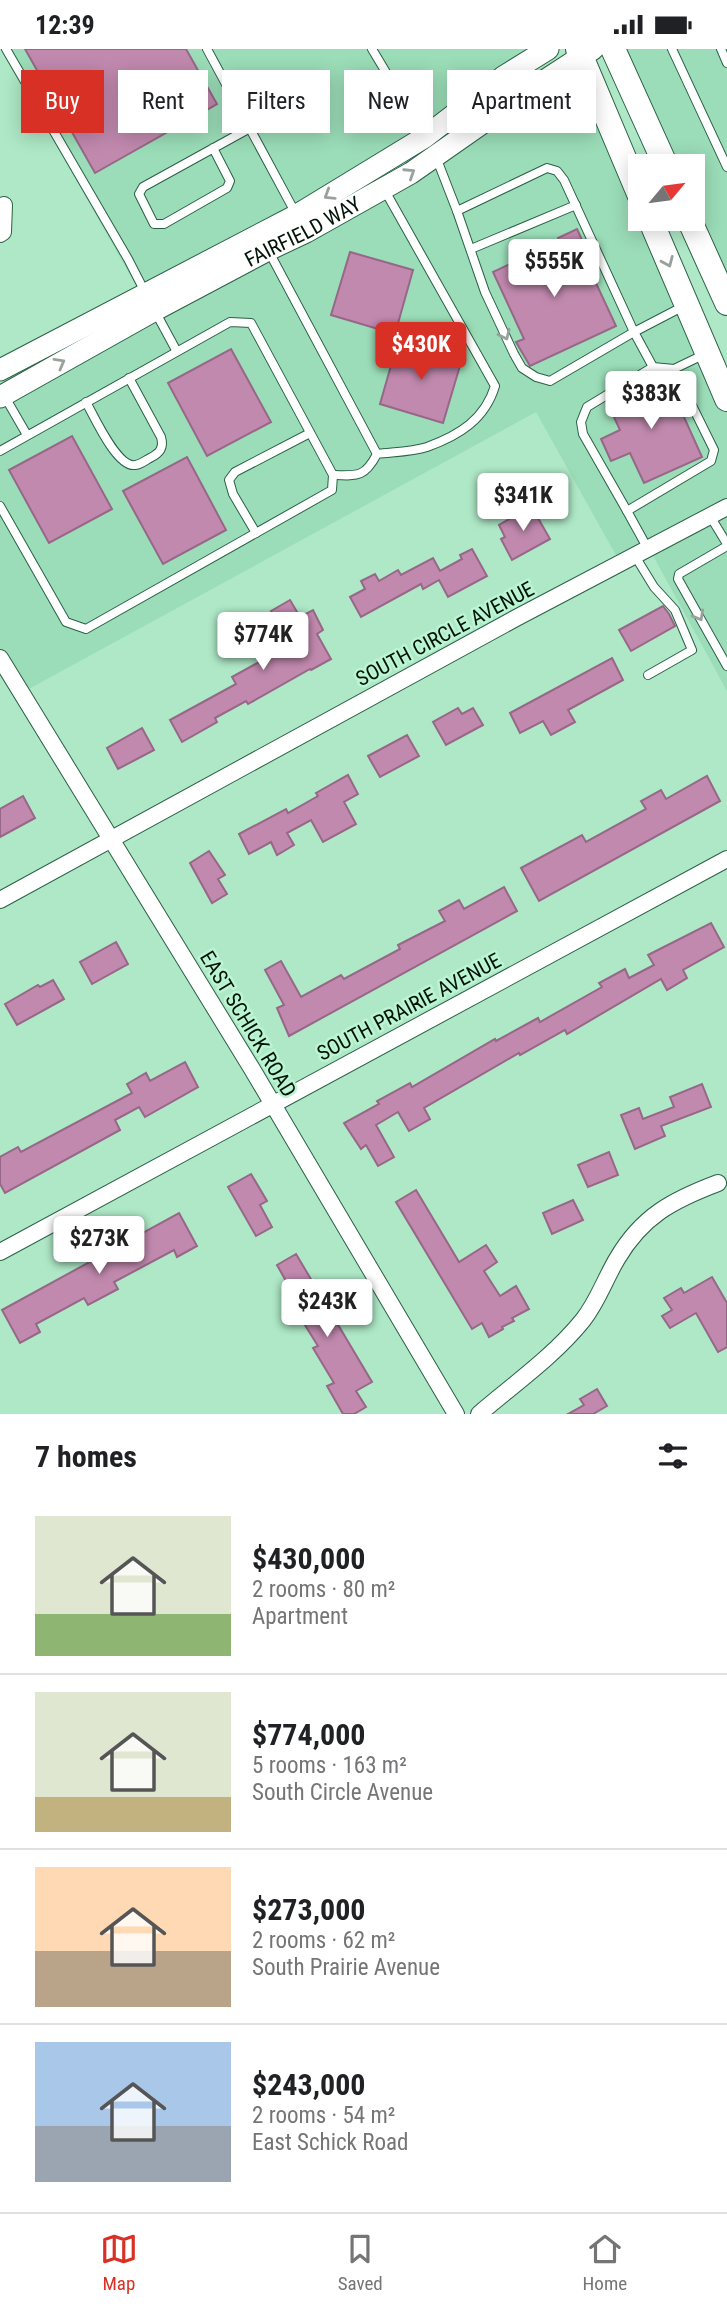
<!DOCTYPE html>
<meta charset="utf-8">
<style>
:root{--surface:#fff;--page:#f2f2f2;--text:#202124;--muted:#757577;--line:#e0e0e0;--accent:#d93025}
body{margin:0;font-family:"Roboto Condensed",sans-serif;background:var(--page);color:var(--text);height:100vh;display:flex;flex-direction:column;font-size:26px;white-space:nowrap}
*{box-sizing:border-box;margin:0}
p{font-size:23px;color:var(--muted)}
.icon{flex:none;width:38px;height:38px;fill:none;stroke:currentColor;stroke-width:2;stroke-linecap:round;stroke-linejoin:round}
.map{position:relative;height:1365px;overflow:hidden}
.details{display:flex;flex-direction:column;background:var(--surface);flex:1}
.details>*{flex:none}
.guide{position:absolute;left:21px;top:21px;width:686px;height:63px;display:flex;gap:14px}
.needle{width:46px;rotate:61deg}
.tools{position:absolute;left:628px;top:105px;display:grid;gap:14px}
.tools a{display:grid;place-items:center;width:77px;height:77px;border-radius:0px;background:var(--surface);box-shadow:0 4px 18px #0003;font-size:35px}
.price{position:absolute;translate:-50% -60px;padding:0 16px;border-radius:7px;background:#fff;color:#222;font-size:23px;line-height:46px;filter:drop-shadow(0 2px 4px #0008)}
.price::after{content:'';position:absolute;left:50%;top:42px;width:21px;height:16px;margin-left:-10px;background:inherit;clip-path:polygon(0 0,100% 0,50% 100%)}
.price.current{background:var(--accent);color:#fff}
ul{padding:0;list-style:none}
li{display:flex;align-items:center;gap:21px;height:175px;padding:0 35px}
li+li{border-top:2px solid var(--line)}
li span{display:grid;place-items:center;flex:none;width:196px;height:140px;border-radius:0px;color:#555}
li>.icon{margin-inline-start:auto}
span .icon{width:84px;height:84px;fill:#fffc;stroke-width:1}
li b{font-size:30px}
h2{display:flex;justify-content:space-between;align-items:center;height:84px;padding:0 35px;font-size:30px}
.tag{padding:0 24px;border-radius:0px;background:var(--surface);box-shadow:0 4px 18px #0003;font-size:24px;line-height:63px}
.tag.current{background:var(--accent);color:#fff}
.status{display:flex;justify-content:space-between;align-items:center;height:49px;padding:0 35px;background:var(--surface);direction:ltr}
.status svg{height:19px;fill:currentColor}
.dock{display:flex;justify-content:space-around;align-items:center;height:98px;border-top:2px solid var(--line);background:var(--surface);font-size:19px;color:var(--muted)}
.dock a{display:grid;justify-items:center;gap:4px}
.dock .current{color:var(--accent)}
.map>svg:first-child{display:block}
.built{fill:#9bddb8}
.building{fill:#c189ae;stroke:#976787;stroke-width:2}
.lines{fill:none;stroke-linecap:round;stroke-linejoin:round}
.lane-casing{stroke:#296145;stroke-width:10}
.street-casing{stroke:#296145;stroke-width:18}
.secondary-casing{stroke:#296145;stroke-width:23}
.primary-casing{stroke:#296145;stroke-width:26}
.lane{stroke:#fff;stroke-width:8}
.street{stroke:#fff;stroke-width:16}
.secondary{stroke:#fff;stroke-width:21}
.primary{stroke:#fff;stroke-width:24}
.oneway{stroke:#99a19c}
.labels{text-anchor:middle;stroke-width:5;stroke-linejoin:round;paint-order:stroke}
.street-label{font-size:21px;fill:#001308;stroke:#bbf5d3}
</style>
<div class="status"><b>12:39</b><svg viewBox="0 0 49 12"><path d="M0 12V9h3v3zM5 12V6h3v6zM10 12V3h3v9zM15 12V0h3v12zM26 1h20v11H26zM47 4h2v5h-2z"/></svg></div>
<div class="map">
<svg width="727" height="1365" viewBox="0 0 727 1365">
<rect width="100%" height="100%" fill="#aee8c6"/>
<g class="built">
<path d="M2 0H538L426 80 299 157 139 242Z"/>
<path d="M625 0H727V230L693 153V117H677Z"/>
<path d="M579 17 640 159V170L727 358V642L651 503 622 517 536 363 25 642 0 601V346Z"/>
</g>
<g class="building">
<path d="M25 0H186L217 55 95 124Z"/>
<path d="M577 180 586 200 581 202 616 277 530 317 516 293 524 290 493 223 559 192 558 189Z"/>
<path d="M350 203 413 221 395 285 331 266Z"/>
<path d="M398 292 462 310 443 374 380 355Z"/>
<path d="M231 300 271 373 207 407 168 334Z"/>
<path d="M665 326 702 408 644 434 630 404 611 412 601 390 620 381 607 353Z"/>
<path d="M72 387 112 460 49 494 9 421Z"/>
<path d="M187 408 226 481 163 515 123 442Z"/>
<path d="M530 455 550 490 512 511 501 490 505 488 499 476 520 464 518 461Z"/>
<path d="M472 500 487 527 448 548 439 531 423 540 421 535 361 568 350 548 365 540 361 532 375 525 379 532 398 521 401 526 433 509 440 522 462 510 460 506Z"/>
<path d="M290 551 300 568 313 561 323 581 317 585 331 610 311 621 310 620 248 655 246 652 215 669 217 673 182 693 170 671 236 635 232 628 290 596 271 562Z"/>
<path d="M663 557 669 565 675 577 631 602 619 581Z"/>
<path d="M612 609 623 631 568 661 575 673 551 686 543 672 520 684 510 664Z"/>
<path d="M458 659 462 665 473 659 483 676 446 696 433 673Z"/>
<path d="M142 679 154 701 118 720 107 699Z"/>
<path d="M407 686 419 707 380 728 368 707Z"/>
<path d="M348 726 358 745 344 753 356 775 323 793 311 771 287 784 294 796 277 806 271 793 249 805 239 785 286 760 288 764 318 747 316 744Z"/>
<path d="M707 727 720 752 539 852 521 819 582 786 586 793 646 760 641 752 661 741 666 750Z"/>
<path d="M23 747 35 769 0 788V760Z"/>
<path d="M209 802 225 826 218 830 227 845 212 854 190 814Z"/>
<path d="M504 838 517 862 289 987 277 959 284 956 265 921 281 912 301 948 341 926 344 930 400 900 398 896 445 872 439 862 459 851 464 860Z"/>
<path d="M711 874 724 898 683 921 687 929 667 941 661 930 567 985 565 981 520 1006 519 1004 424 1059 430 1070 409 1082 398 1063 376 1076 394 1108 378 1117 366 1096 361 1100 344 1074 379 1055 377 1052 410 1034 412 1038 495 990 496 992 538 969 540 973 602 938 599 934 625 920 629 929 654 916 648 906Z"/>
<path d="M116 893 128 915 92 935 80 913Z"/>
<path d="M53 931 64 950 17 976 5 955 38 936 40 938Z"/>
<path d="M185 1013 198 1038 145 1068 139 1058 115 1071 120 1081 5 1144 0 1135V1108L18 1098 21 1103 132 1044 127 1035 146 1024 150 1032Z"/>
<path d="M702 1035 711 1058 661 1077 665 1087 635 1100 621 1066 639 1059 643 1070 674 1058 670 1048Z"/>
<path d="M609 1103 618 1126 588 1138 578 1116Z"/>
<path d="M251 1125 267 1152 260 1156 272 1178 256 1187 228 1138Z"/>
<path d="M416 1141 459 1213 486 1196 497 1213 484 1222 500 1247 516 1237 529 1260 512 1269 514 1272 502 1278 503 1280 489 1288 482 1274 472 1280 396 1153Z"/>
<path d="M573 1151 583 1171 552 1185 543 1164Z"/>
<path d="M179 1164 197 1197 177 1208 174 1201 114 1233 118 1240 88 1256 84 1249 36 1275 40 1283 20 1294 2 1261Z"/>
<path d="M296 1205 372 1333 356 1342 366 1358 354 1365H343L327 1337 334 1334 313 1299 318 1297 295 1260 300 1257 277 1216Z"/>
<path d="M712 1228 727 1254V1298L718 1303 696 1264 670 1279 662 1267 672 1261 664 1249 681 1239 684 1244Z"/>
<path d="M597 1340 607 1357 593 1365H568L584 1356 580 1350Z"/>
</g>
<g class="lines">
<g class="lane-casing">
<g id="lane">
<path d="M6 0 128 210 145 243"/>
<path d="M207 0 296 165"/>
<path d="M372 0 424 87"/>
<path d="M672 0 727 118"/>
<path d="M721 0 727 14"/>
<path d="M213 99 230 132 227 139 164 175H154L139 145 143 138 250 79"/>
<path d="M436 108 457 162 547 119 557 122 564 131 634 283 653 318 587 358 581 373 583 385 627 462"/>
<path d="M457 162 485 243 514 305 522 319 536 328 550 332 634 283 684 257"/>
<path d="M471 200 576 156"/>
<path d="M268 201 377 405"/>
<path d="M156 264 176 301"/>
<path d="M653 318 674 320"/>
<path d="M5 348 27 386"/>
<path d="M86 353C94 367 117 419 135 416 140 416 146 411 150 409 160 404 164 399 161 388L129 329"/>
<path d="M0 402 230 273 251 274 333 426 332 441 86 580 66 573 0 457"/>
<path d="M333 426C358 427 365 428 377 405 393 403 412 403 427 398 460 386 485 370 495 337L384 140"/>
<path d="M710 467 727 495"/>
<path d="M256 484 233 445 229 431 235 423 310 384"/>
<path d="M727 497 679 525 678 530 727 617"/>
<path d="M648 500 627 462 711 412 714 401 674 320 705 305"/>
<path d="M635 507 654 538 675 561 692 601 648 626"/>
</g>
</g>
<g class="street-casing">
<g id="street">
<path d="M0 185 3 183 4 156"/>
<path d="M0 609 252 1020 456 1365"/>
<path d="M0 851 516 569 727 458"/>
<path d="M0 1203 727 810"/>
<path d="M479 1365C514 1335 554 1307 583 1271 598 1252 605 1230 617 1210 642 1167 673 1151 718 1134"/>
</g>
</g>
<g class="secondary-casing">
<g id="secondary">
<path d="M0 321 297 166 425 88 503 28 548 0"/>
<path id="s1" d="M0 348 155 261 268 201 306 183 411 124 518 49 593 0"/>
</g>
</g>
<g class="primary-casing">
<g id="primary">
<path d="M578 0 640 147"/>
<path d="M613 0 666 117"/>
<path d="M650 170 727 350"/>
<path d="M689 170 727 254"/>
</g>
</g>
<use href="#lane" class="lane"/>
<use href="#street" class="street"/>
<use href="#secondary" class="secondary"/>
<use href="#primary" class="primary"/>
</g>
<defs><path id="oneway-chevron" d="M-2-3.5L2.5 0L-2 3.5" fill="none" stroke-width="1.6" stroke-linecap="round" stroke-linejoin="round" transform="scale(1.75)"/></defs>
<g class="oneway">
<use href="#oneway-chevron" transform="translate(410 124) rotate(-33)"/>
<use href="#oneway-chevron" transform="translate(329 146) rotate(148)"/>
<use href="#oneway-chevron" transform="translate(668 213) rotate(67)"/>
<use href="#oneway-chevron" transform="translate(505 286) rotate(65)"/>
<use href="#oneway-chevron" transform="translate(60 314) rotate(-29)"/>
<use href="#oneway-chevron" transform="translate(699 567) rotate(61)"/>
</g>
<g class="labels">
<g class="street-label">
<text dy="7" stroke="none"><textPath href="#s1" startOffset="345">FAIRFIELD WAY</textPath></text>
<text transform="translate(445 585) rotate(-28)" y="7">SOUTH CIRCLE AVENUE</text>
<text transform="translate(409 958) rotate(-28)" y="7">SOUTH PRAIRIE AVENUE</text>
<text transform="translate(248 975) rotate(59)" y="7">EAST SCHICK ROAD</text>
</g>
</g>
</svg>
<div class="tools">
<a><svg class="needle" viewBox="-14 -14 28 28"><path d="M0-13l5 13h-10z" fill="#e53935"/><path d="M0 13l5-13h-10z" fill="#757577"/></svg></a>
</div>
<b class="price" style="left:554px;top:250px">$555K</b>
<b class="price current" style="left:421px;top:333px">$430K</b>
<b class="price" style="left:651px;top:382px">$383K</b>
<b class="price" style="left:523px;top:484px">$341K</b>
<b class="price" style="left:263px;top:623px">$774K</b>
<b class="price" style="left:99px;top:1227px">$273K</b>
<b class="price" style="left:327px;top:1290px">$243K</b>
<div class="guide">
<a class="tag current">Buy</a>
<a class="tag">Rent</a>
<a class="tag">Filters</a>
<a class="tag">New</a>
<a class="tag">Apartment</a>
</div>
</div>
<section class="details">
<h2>7 homes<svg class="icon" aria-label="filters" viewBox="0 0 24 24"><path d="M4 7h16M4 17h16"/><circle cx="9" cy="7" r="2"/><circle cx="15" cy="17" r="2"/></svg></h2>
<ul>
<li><span style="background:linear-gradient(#dfe7d0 70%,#8fb573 0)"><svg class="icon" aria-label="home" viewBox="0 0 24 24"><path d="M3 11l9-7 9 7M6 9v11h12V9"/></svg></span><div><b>$430,000</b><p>2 rooms · 80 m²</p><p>Apartment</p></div></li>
<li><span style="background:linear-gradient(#dfe7d0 75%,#c2b280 0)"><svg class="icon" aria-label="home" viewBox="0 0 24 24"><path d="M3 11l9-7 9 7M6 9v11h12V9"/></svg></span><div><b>$774,000</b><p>5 rooms · 163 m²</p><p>South Circle Avenue</p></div></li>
<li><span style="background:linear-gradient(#ffd9b3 60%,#b9a48a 0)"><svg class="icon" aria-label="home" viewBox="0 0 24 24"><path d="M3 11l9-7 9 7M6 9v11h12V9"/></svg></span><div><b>$273,000</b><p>2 rooms · 62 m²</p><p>South Prairie Avenue</p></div></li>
<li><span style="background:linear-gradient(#a9c7e8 60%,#9aa5b1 0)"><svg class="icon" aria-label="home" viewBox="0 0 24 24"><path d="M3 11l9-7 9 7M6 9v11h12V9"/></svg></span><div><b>$243,000</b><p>2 rooms · 54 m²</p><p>East Schick Road</p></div></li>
</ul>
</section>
<nav class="dock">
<a class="current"><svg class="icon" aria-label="map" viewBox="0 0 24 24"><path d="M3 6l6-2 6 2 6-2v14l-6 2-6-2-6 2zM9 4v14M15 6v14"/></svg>Map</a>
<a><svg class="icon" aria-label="saved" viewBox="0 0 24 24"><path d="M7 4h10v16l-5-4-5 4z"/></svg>Saved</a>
<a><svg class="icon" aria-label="home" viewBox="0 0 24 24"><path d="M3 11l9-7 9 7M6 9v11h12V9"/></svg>Home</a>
</nav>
